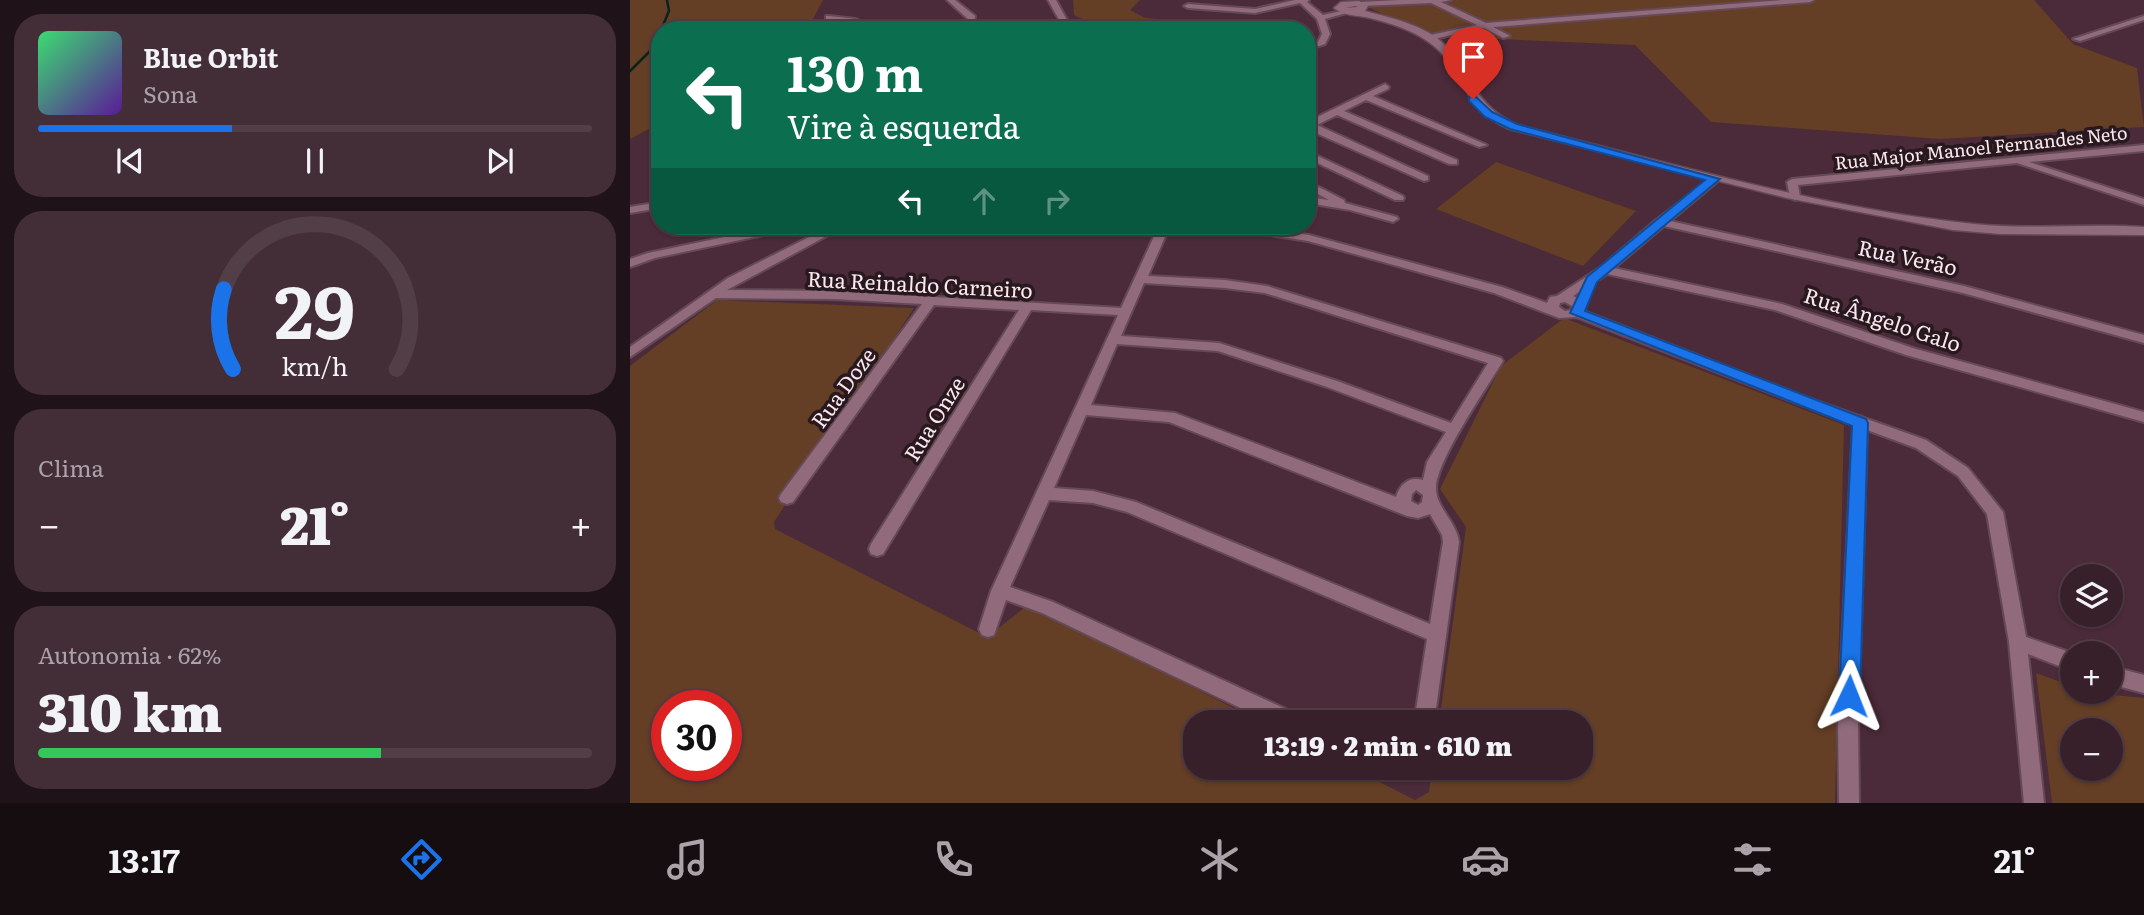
<!DOCTYPE html>
<html lang="pt">
<meta charset="utf-8">
<style>
body{margin:0;font-family:Literata,serif;background:#432d37;color:#f1f3f6;height:100vh;display:flex;flex-direction:column;font-size:26px;white-space:nowrap}
*{box-sizing:border-box;margin:0}
p{font-size:23px;color:#aba3a9}
.icon{flex:none;width:38px;height:38px;fill:none;stroke:currentColor;stroke-width:2;stroke-linecap:round;stroke-linejoin:round}
.map{position:relative;flex:1;overflow:hidden}
.details{display:flex;flex-direction:column;gap:14px;padding:14px;background:#1f1218;width:630px}
.details>*{flex:none}
.guide{position:absolute;left:21px;top:21px;width:665px;height:214px;border-radius:28px;box-shadow:0 2px 5px #0004,0 0 0 2px #523e47;background:#0b6e4f;color:#fff;overflow:hidden}
.tools{position:absolute;left:1430px;top:564px;display:grid;gap:14px}
.tools a{display:grid;place-items:center;width:63px;height:63px;border-radius:50%;background:#38202b;box-shadow:0 2px 5px #0004,0 0 0 2px #523e47;font-size:35px}
.speed{position:absolute;left:21px;top:690px;display:flex;gap:14px;font-size:35px;font-weight:700;text-align:center}
.speed>*{display:grid;place-content:center;width:91px;height:91px;border-radius:50%;background:#38202b;box-shadow:0 2px 5px #0004,0 0 0 2px #523e47;line-height:1}
.speed .limit{border:10px solid #d22;background:#fff;color:#111}
.pin{position:absolute;display:grid;place-items:center;width:60px;height:60px;color:#fff;margin:-72px -30px;border-radius:50% 50% 50% 0;rotate:-45deg;box-shadow:0 0 7px #0007}
.pin .icon{rotate:45deg}
.me{position:absolute;width:77px;margin:-38px;rotate:2deg;stroke-linejoin:round;filter:drop-shadow(0 0 5px #0008)}
.turn{display:flex;align-items:center;gap:24px;height:147px;padding:0 21px;font-size:32px}
.turn .icon{width:91px;height:91px;stroke-width:2.5}
.turn b{display:block;font-size:49px;line-height:60px}
.lanes{display:flex;align-items:center;height:66px;padding:0 21px;background:#0003;justify-content:center;gap:35px;direction:ltr}
.lanes .off{opacity:.35}
.big{font-size:52px;font-weight:800;line-height:1.1}
.details .tile{flex:1;display:flex;flex-direction:column;justify-content:center;gap:10px;min-width:0;padding:0 24px;border-radius:28px;background:#432d37}
.details .dial{align-items:center;gap:0}
.dial svg{height:182px;overflow:visible;fill:none;stroke:#523e47;stroke-width:7;stroke-linecap:round;text-anchor:middle}
.dial text{fill:#f1f3f6;stroke:none}
.song{display:flex;align-items:center;gap:21px}
.cover{width:84px;height:84px;border-radius:10px;background:linear-gradient(135deg,hsl(140 70% 55%),hsl(270 70% 35%))}
.played{height:7px;border-radius:4px;background:linear-gradient(90deg,#1a73e8 35%,#523e47 35%)}
.keys{display:flex;justify-content:space-around;direction:ltr}
.heat{display:flex;justify-content:space-between;align-items:center;font-size:38px;direction:ltr}
.charge{height:10px;border-radius:5px;background:linear-gradient(90deg,#34c759 62%,#523e47 0)}
.trip{position:absolute;left:553px;top:710px;width:410px;height:70px;border-radius:28px;background:#38202b;box-shadow:0 2px 5px #0004,0 0 0 2px #523e47;font-weight:800;line-height:70px;text-align:center}
.tab-bar{display:flex;height:112px;justify-content:space-around;align-items:center;background:#160d11;color:#aba3a9}
.tab-bar .icon{width:49px;height:49px}
.tab-bar .current{color:#1a73e8}
.tab-bar b{font-size:32px;color:#f1f3f6}
main{display:flex;flex:1;min-height:0}
.map>svg:first-child{display:block}
</style>
<main>
<section class="details">
<div class="tile">
<div class="song"><i class="cover"></i><div><b>Blue Orbit</b><p>Sona</p></div></div>
<div class="played"></div>
<div class="keys"><svg class="icon" aria-label="previous" viewBox="0 0 24 24"><path d="M18 5L8 12l10 7zM5 5v14"/></svg><svg class="icon" aria-label="pause" viewBox="0 0 24 24"><path d="M8 5v14M16 5v14"/></svg><svg class="icon" aria-label="next" viewBox="0 0 24 24"><path d="M6 5l10 7-10 7zM19 5v14"/></svg></div>
</div>
<div class="tile dial"><svg viewBox="0 0 100 80">
<path d="M14 69A42 42 0 1 1 86 69"/>
<path d="M14 69A42 42 0 0 1 10 34" stroke="#1a73e8"/>
<text x="50" y="56" font-size="32" font-weight="700">29</text>
<text x="50" y="72" font-size="11">km/h</text>
</svg></div>
<div class="tile"><p>Clima</p>
<div class="heat"><a>−</a><b class="big">21°</b><a>+</a></div>
</div>
<div class="tile"><p>Autonomia · 62%</p><b class="big">310 km</b><div class="charge"></div></div>
</section>
<div class="map">
<svg width="1514" height="803" viewBox="0 0 1514 803">
<rect width="100%" height="100%" fill="#4b2a39"/>
<!-- green -->
<path fill="#643e25" fill-rule="evenodd" d="M0 0H193L177 30H30V123L0 139Z
M443 0H510L500 10 515 18 629 25 643 22 646 28 473 30 444 15Z
M723 0H1404L1443 44 1507 68 1514 127 1310 139 1081 122 1005 45 799 36Z
M866 162 1006 211 953 266 806 209Z
M87 300 284 308 144 522 145 529 357 637 399 604 633 723H565V768H722L785 800 799 792 802 768H950V723H809L836 527 810 489 871 366 934 318 1214 425 1205 803H0V366ZM37 705H96V765H37Z
M1406 673 1442 686V691L1514 698V803H1422ZM1442 730H1480V768H1442Z"/>
<g fill="none" stroke-linecap="round" stroke-linejoin="round">
<!-- stream -->
<path stroke="#08241c" stroke-width="2.5" d="M31 30 39 11 37 0
M0 71 29 42 30 36"/>
<defs>
<path id="minor" d="M317 0H325L345 16 344 30H336L338 19Z
M418 0H426L438 22 450 30C431 30 427 15 418 0Z
M665 0H679L677 2 693 15 716 10 720 12 695 19 700 34 695 44 677 50V45L688 42 692 34 687 19 670 3 625 13 558 8 554 6 558 4 625 9Z
M769 0H821L811 2 856 23 1152 0H1184L1180 2 863 27 880 36 873 38 854 28 799 40H796V36L847 25 801 3 730 6 726 4 730 2Z
M199 16 226 19 246 30H235L221 23 196 20V16Z
M1514 16V20L1450 41 1443 39Z
M755 84 759 87 758 89 743 96 857 145 849 147 736 100 714 111 827 160V164H819L707 115 687 125 798 176V180L794 181 677 129V122Z
M1514 145V151L1399 162 1514 199V205L1387 163 1168 185 1170 197 1165 200 1160 197 1157 182 1162 179Z
M677 151 773 196 774 198 773 200H765L677 158Z
M1084 176 1088 177V181L1040 221 1334 286 1514 335V343L1333 293 1034 226 984 268 1152 304 1286 349 1514 412V422L1276 355 1145 310 977 274 943 296 953 301 954 311 1178 398 1296 440 1338 468 1373 512 1396 637 1442 653V671L1398 654 1414 803H1394L1379 642 1357 514 1328 476 1286 448 1237 430 1228 724 1229 803H1209L1208 724 1223 425 946 317 929 318 864 293 678 241 634 234 538 230 518 276 595 280 637 286 871 358 873 361C856 389 808 458 806 487 805 507 827 522 829 542L804 723H784L797 639 497 512 463 503 419 500 380 587 423 602 671 716 674 723H642L412 613 376 600 364 635 358 637 352 635 349 629 361 591 488 315 401 310 253 554 247 556 241 554 239 549 241 544 389 310 304 305 163 502 157 504 151 502 149 498 151 494 292 304 204 299 86 298 0 357V347L98 278 201 226H215L97 290 204 291 491 308 527 230 512 229 507 226 634 228 679 235 872 287 917 303 920 297 927 296 971 267 1026 220ZM514 283 595 288 635 293 858 363 821 423 707 381 589 343 491 336ZM935 302 942 306 941 310 935 311 929 307 930 303ZM487 344 588 351 697 387 816 432 797 462 793 480C779 476 770 484 766 497L545 413 461 405ZM456 415 539 422 777 516 788 518 800 514 812 535 813 542 800 624 506 502 463 491 424 488ZM786 490 793 495 792 502 788 505 781 501 782 494Z
M677 181 714 200 715 203 767 217 768 219 763 222 720 210 677 203V197L699 200 677 188Z
M30 202V208L0 213V207Z
M147 226H168L162 229 25 258 0 267V259L18 253Z
M1480 666 1514 675V693L1480 684Z"/>
<path id="tertiary" d="M729 1 738 6 735 11C762 18 795 25 815 45 845 76 842 104 887 125 1035 161 1192 209 1344 224 1400 230 1457 223 1514 227V235L1371 234 1323 230 1157 198 879 129C828 106 836 69 800 43 783 30 760 23 740 18 727 15 714 16 704 8L711 2ZM725 6 728 7 715 8Z"/>
</defs>
<!-- minor casing -->
<use href="#minor" stroke="#654956" stroke-width="4"/>
<!-- tertiary casing -->
<use href="#tertiary" stroke="#654956" stroke-width="3"/>
<!-- minor -->
<use href="#minor" fill="#916b7b" fill-rule="evenodd"/>
<!-- tertiary -->
<use href="#tertiary" fill="#916b7b" fill-rule="evenodd"/>
</g>
<!-- route -->
<path fill="#1a73e8" stroke="#114b97" stroke-width="2" d="M839 97H846L862 112 887 124 1090 179 967 282 955 311 1236 419 1238 423 1230 696 1227 703 1219 706 1212 703 1209 696 1222 426 940 313 957 277 1075 180 880 129 855 117 839 101Z"/>
<g text-anchor="middle" dominant-baseline="central" stroke-width="7" stroke-linejoin="round" paint-order="stroke">
<!-- far-street labels -->
<g font-size="18" fill="#fde7ef" stroke="#28191f">
<text transform="translate(1351 147) rotate(-6)">Rua Major Manoel Fernandes Neto</text>
</g>
<!-- street labels -->
<g font-size="21" fill="#fde7ef" stroke="#28191f">
<text transform="translate(1278 256) rotate(12)">Rua Verão</text>
<text transform="translate(290 283) rotate(3)">Rua Reinaldo Carneiro</text>
<text transform="translate(1253 318) rotate(18)">Rua Ângelo Galo</text>
<text transform="translate(212 387) rotate(-54)">Rua Doze</text>
<text transform="translate(303 418) rotate(-58)">Rua Onze</text>
</g>
</g>
</svg>
<div class="tools">
<a><svg class="icon" aria-label="layers" viewBox="0 0 24 24"><path d="M12 4l9 5-9 5-9-5zM3 14l9 5 9-5"/></svg></a>
<a>+</a>
<a>−</a>
</div>
<div class="speed"><div class="limit">30</div></div>
<div class="pin" style="left:843px;top:99px;background:#d93025"><svg class="icon" aria-label="arrive" viewBox="0 0 24 24"><path d="M6 21V4h12l-3 4 3 4H6"/></svg></div>
<svg class="me" style="left:1219px;top:696px" viewBox="-20 -20 40 40"><path d="M0-17L14 15 0 8-14 15z" fill="#1a73e8" stroke="#fff" stroke-width="4"/></svg>
<div class="trip">13:19 · 2 min · 610 m</div>
<div class="guide">
<div class="turn"><svg class="icon" aria-label="left" viewBox="0 0 24 24"><path d="M17 20v-9H6M10 6l-5 5 5 5"/></svg><div><b>130 m</b>Vire à esquerda</div></div>
<div class="lanes"><svg class="icon" aria-label="left" viewBox="0 0 24 24"><path d="M17 20v-9H6M10 6l-5 5 5 5"/></svg><svg class="icon off" aria-label="ahead" viewBox="0 0 24 24"><path d="M12 20V5M6 11l6-6 6 6"/></svg><svg class="icon off" aria-label="right" viewBox="0 0 24 24"><path d="M7 20v-9h11M14 6l5 5-5 5"/></svg></div>
</div>
</div>
</main>
<nav class="tab-bar">
<b>13:17</b>
<svg class="icon current" aria-label="directions" viewBox="0 0 24 24"><path d="M12 3l9 9-9 9-9-9zM9 14v-3h6M13 9l2 2-2 2"/></svg>
<svg class="icon" aria-label="music" viewBox="0 0 24 24"><path d="M9 18V5l10-2v13"/><circle cx="6" cy="18" r="3"/><circle cx="16" cy="16" r="3"/></svg>
<svg class="icon" aria-label="phone" viewBox="0 0 24 24"><path d="M5 4h4l2 5-3 2q2 4 5 5l2-3 5 2v4C11 20 4 13 5 4z"/></svg>
<svg class="icon" aria-label="climate" viewBox="0 0 24 24"><path d="M12 3v18M4 7l16 10M4 17L20 7"/></svg>
<svg class="icon" aria-label="car" viewBox="0 0 24 24"><path d="M5 17H2v-5l4-1 3-4h7l3 4 3 1v5h-3M9 17h6M6 11h13"/><circle cx="7" cy="17" r="2"/><circle cx="17" cy="17" r="2"/></svg>
<svg class="icon" aria-label="filters" viewBox="0 0 24 24"><path d="M4 7h16M4 17h16"/><circle cx="9" cy="7" r="2"/><circle cx="15" cy="17" r="2"/></svg>
<b>21°</b>
</nav>
